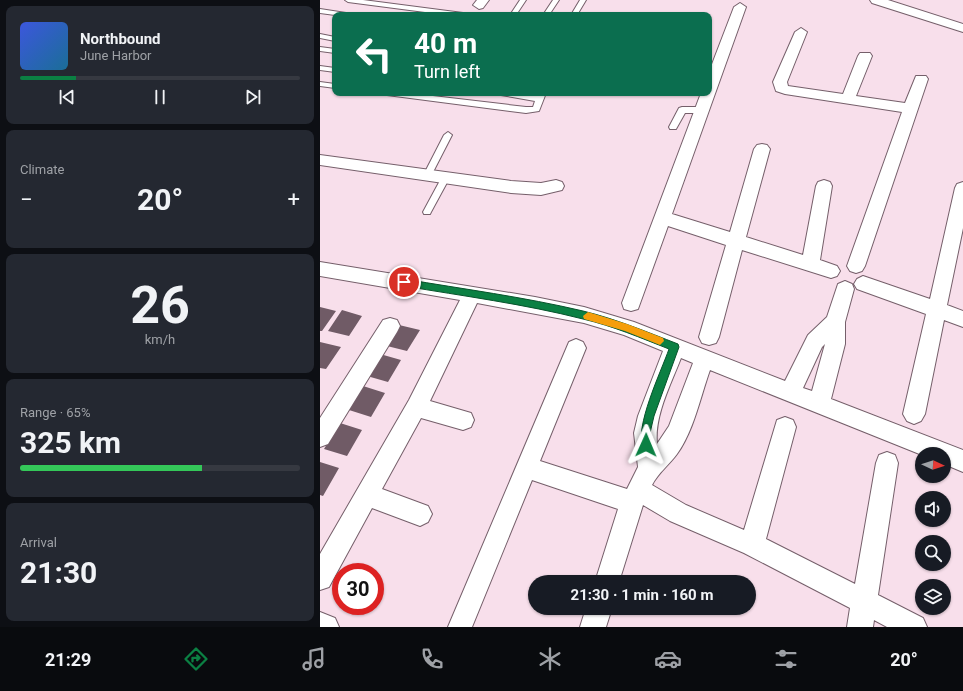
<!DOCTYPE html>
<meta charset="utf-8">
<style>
body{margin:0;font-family:Roboto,sans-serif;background:#242831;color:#f1f3f6;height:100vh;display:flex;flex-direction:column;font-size:15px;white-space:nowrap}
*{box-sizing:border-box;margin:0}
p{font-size:13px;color:#9ea1a6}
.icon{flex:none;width:22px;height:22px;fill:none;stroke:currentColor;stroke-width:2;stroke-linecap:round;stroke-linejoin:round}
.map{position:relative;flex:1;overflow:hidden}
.sheet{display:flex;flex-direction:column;gap:6px;padding:6px;background:#0d0f14;width:320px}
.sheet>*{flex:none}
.banner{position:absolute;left:12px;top:12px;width:380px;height:84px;border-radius:8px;box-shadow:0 1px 3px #0004;background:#0b6e4f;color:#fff;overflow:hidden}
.needle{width:26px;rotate:94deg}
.buttons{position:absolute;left:595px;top:447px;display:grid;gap:8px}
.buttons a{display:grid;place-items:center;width:36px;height:36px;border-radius:50%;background:#171b24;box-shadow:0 1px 3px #0004;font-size:20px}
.speed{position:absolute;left:12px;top:563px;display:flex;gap:8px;font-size:20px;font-weight:700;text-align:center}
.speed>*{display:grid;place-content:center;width:52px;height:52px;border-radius:50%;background:#171b24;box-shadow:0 1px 3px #0004;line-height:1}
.speed .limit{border:6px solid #d22;background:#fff;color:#111}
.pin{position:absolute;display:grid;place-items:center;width:34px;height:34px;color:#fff;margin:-17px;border:2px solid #fff;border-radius:50%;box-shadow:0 1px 4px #0007}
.me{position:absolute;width:44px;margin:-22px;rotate:1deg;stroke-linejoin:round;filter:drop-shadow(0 0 3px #0008)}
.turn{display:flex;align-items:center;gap:14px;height:84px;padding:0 16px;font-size:18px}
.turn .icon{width:52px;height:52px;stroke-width:2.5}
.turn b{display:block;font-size:28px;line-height:34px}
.big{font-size:30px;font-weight:700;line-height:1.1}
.sheet .widget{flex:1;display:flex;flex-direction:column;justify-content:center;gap:6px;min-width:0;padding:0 14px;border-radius:8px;background:#242831}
.sheet .dial{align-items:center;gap:0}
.dial b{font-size:52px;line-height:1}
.song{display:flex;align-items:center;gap:12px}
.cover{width:48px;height:48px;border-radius:6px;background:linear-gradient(135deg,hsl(230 70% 55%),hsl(200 70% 35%))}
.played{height:4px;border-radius:2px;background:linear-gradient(90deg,#0b8043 20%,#363941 20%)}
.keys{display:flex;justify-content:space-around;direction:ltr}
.heat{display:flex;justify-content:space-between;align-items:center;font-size:22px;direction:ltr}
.charge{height:6px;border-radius:3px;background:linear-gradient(90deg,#34c759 65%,#363941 0)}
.trip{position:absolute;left:208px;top:575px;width:228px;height:40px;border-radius:20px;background:#171b24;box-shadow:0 1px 3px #0004;font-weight:700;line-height:40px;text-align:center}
.dock{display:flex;height:64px;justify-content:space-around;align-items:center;background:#090b0e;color:#9ea1a6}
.dock .icon{width:28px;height:28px}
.dock .selected{color:#0b8043}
.dock b{font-size:18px;color:#f1f3f6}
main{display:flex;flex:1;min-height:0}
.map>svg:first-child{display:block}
</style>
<main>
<section class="sheet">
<div class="widget">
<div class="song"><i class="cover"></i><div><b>Northbound</b><p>June Harbor</p></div></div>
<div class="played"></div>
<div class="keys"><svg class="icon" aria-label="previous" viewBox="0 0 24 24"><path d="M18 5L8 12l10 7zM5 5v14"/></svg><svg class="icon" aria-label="pause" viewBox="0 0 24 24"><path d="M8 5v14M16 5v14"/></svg><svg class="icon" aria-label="next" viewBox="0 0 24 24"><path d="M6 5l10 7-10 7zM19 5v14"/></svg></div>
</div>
<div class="widget"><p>Climate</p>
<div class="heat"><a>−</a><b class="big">20°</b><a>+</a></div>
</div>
<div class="widget dial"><b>26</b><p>km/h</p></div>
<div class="widget"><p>Range · 65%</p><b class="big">325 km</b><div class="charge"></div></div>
<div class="widget"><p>Arrival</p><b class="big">21:30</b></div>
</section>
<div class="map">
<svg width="643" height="627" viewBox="0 0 643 627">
<rect width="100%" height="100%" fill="#f8dfeb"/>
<!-- building -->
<path fill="#705b66" d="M0 307 16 311 2 331H0Z
M22 310 42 316 29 336 8 331Z
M79 325 100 330 87 351 67 346Z
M0 342 21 347 6 369 0 368Z
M60 354 81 360 68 382 47 376Z
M43 386 65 393 51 417 29 410Z
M20 423 42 430 27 456 4 449Z
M0 462 19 468 3 496 0 495Z"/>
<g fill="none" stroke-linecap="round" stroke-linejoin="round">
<defs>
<path id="service" d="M25 0H43L143 13 146 15H128L28 2Z
M200 0H206L196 15H190Z
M233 0H239L229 15H223Z
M260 0H266L257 15H251Z
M0 9 26 13 29 15H15L0 13Z
M0 34 15 37V41L0 38Z
M0 47 15 49V53L0 51Z
M0 66 15 68V72L0 70Z
M0 82 15 84V88L0 86Z
M63 93H87L206 107H213L215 101 181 95 177 93H197L217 96 218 93H226L219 111 206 113 67 95Z
M362 107H382L386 110 382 113H365L356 129H350L349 127 359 108Z
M128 132 132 135 112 174 111 176H105L104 174 124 135Z
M126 174 130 177 111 212 110 214H104L103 212 123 175Z"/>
<path id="minor" d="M157 0H169L163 8 159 9 153 5Z
M550 0H568L643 24V32L552 3Z
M420 3 426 7 352 214 410 232 434 149 437 145 442 144 447 145 450 149 426 237 483 255 496 186 498 182 504 180 510 182 512 186 500 260 517 266 520 271 517 276 511 278 422 250 399 337 396 343 389 345 382 343 379 337 406 245 348 226 318 309 311 311 304 309 302 303 381 93H389V72L414 7Z
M481 28 487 32 467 82 468 86 523 94 538 56 540 53H550L552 56 536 96 585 103 596 76H606L608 79 545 266 542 271 536 273 530 271 527 266 582 112 465 94 456 91 453 82 475 32Z
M0 155 191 181 221 183 236 180 242 182 244 186 242 190 221 195 191 193 0 165Z
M643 182V228L627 305 643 311V327L624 320 605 414 601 421 594 424 587 421 583 414 606 314 537 289 534 284 537 279 543 276 610 299 635 188 637 184Z
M0 262 215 297 264 307 314 322 465 381 488 335 507 317 518 284 525 281 532 284 534 289 525 322V344L511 399 643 450V472L624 464V454H602V455L390 370C380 398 374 430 357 454 349 465 338 473 332 485L366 505 424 530 457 420 465 417 473 420 476 427 446 539 535 584 556 463 559 455 567 452 575 455 578 463 558 595 603 618 607 627H567L554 620 553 627H527L530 608 424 553 350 521 323 505 299 582H275L298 509 212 480 152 627H128L249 342 256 339 263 342 266 348 220 461 307 489 318 467 314 433 318 416 343 351 304 335 264 323 157 303 110 401 151 413 154 420 151 427 143 430 101 418 62 489 108 506 112 514 108 522 100 526 52 508 9 587 0 590V554L89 400 140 300 0 276ZM505 344 492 391 483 388 502 347ZM361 358 373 363 349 426 337 444C334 416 351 384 361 358Z
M70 318 77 320 80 326 77 332 8 444 0 447V418L63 320Z
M266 608H292L286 627H260Z
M0 612 15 618 19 627H0Z"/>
</defs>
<!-- service casing -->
<use href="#service" stroke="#755f6a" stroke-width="2"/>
<!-- minor casing -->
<use href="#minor" stroke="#755f6a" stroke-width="2"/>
<!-- service -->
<use href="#service" fill="#fff" fill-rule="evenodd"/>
<!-- minor -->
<use href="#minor" fill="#fff" fill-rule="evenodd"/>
</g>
<!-- route -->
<path fill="#0b8043" stroke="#07532c" d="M84 279C143 289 204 297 263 311 296 319 327 332 358 344L359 347 334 416 330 433 332 445 330 449 326 450 323 449C314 427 341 372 349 349 321 338 293 326 263 319 204 304 143 296 84 286L79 282Z"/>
<!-- slow -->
<path fill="#f59e0b" d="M268 312 307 324 343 338 344 341 340 345 305 331 264 319 263 316Z"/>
</svg>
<div class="buttons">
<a><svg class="needle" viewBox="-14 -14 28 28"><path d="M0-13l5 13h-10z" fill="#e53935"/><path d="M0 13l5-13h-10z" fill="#9ea1a6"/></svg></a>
<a><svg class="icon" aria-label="sound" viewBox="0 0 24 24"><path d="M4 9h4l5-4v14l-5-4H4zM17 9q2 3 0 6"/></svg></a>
<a><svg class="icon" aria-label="search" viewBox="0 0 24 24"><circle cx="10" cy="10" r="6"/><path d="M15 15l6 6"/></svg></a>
<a><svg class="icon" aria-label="layers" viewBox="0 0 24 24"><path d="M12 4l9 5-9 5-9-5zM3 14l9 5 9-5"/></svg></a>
</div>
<div class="speed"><div class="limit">30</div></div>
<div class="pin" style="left:84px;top:282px;background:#d93025"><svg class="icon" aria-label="arrive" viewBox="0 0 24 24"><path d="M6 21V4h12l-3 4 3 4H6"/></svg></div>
<svg class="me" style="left:326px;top:445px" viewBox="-20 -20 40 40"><path d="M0-17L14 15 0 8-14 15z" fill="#0b8043" stroke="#fff" stroke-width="4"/></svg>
<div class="trip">21:30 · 1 min · 160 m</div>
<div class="banner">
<div class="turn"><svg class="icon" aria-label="left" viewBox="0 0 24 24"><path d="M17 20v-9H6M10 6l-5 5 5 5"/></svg><div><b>40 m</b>Turn left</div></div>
</div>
</div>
</main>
<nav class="dock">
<b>21:29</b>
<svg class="icon selected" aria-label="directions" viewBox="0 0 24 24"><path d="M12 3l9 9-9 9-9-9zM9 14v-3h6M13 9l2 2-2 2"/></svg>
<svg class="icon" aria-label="music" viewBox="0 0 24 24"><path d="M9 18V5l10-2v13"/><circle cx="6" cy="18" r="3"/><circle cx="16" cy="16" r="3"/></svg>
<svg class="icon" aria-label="phone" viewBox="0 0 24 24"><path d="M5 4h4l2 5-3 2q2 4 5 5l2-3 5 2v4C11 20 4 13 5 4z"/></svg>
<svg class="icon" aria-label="climate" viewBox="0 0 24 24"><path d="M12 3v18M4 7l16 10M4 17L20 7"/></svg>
<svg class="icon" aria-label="car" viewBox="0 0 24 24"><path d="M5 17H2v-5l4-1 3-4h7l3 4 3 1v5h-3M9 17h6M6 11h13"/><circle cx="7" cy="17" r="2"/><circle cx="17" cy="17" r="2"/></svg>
<svg class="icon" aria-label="filters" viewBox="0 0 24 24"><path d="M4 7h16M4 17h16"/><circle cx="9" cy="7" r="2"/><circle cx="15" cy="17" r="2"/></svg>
<b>20°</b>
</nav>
